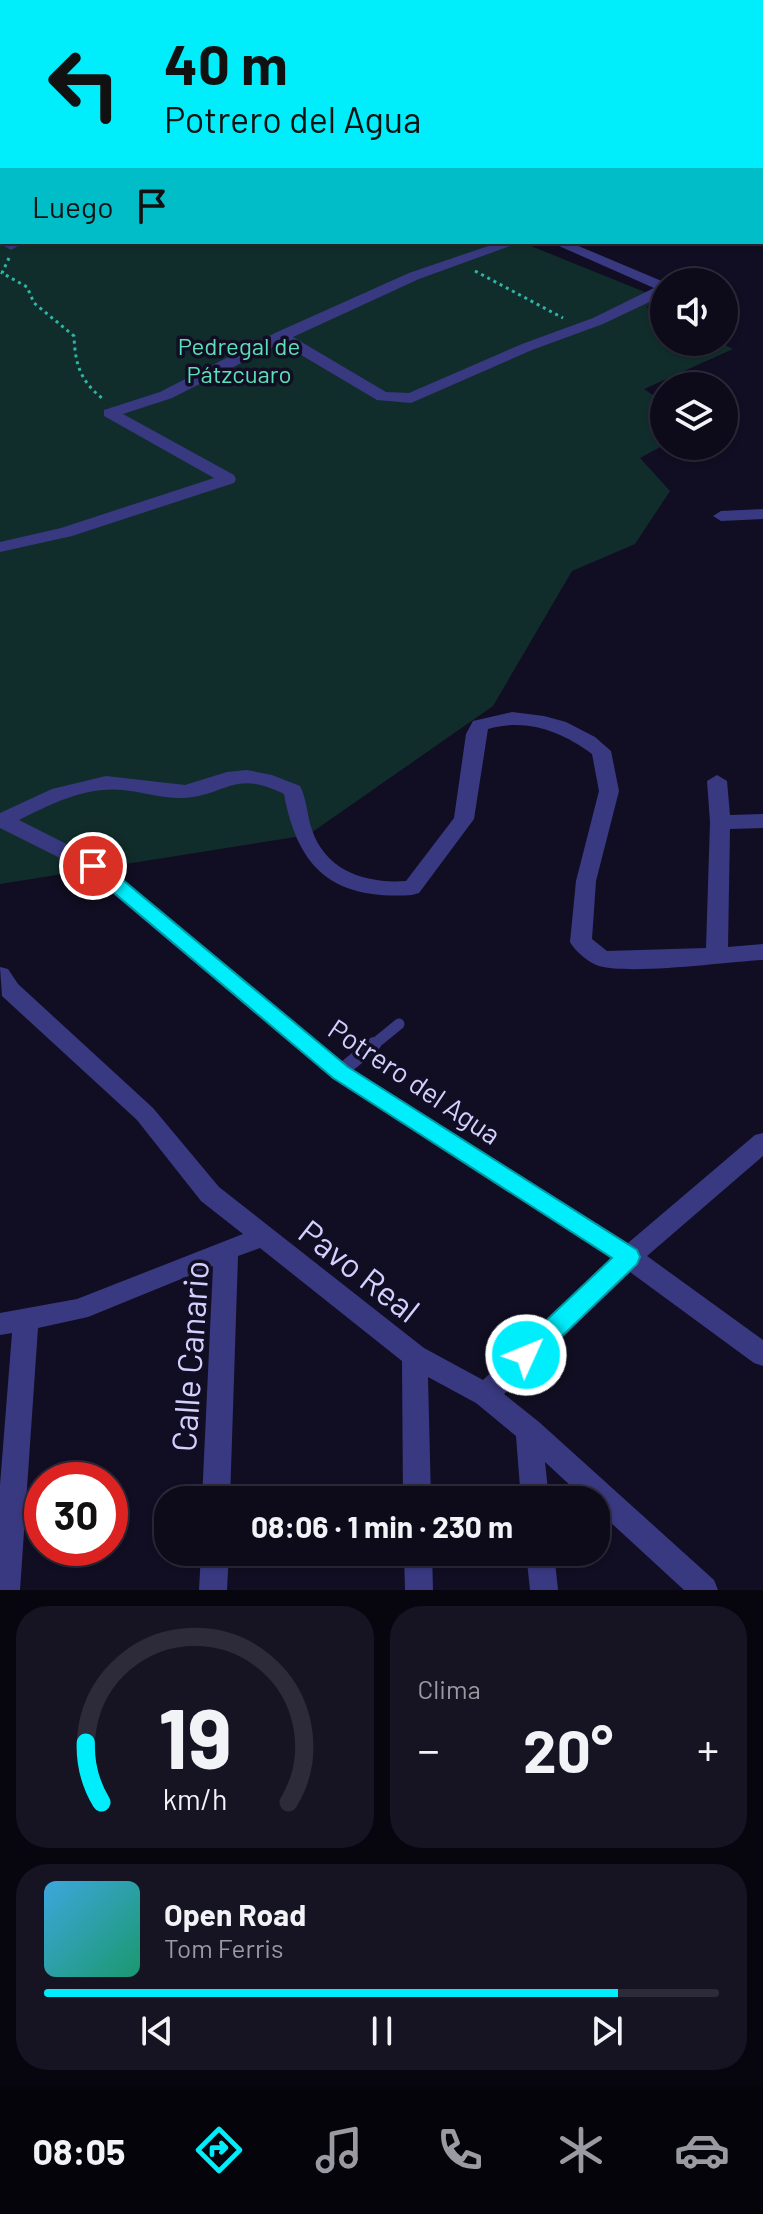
<!DOCTYPE html>
<html lang="es">
<meta charset="utf-8">
<style>
body{margin:0;font-family:Barlow,sans-serif;background:#161323;color:#f1f3f6;height:100vh;display:flex;flex-direction:column;font-size:30px;white-space:nowrap}
*{box-sizing:border-box;margin:0}
p{font-size:26px;color:#9a9aa2}
.icon{flex:none;width:44px;height:44px;fill:none;stroke:currentColor;stroke-width:2;stroke-linecap:round;stroke-linejoin:round}
.map{position:relative;height:1590px;overflow:hidden}
.panel{display:flex;flex-direction:column;gap:16px;padding:16px;background:#07060e;flex:1}
.panel>*{flex:none}
.banner{position:absolute;left:0px;top:0px;width:764px;height:244px;box-shadow:0 2px 6px #0004,0 0 0 2px #2d2b39;background:#00edfb;color:#111;overflow:hidden}
.fabs{position:absolute;left:650px;top:268px;display:grid;gap:16px}
.fabs a{display:grid;place-items:center;width:88px;height:88px;border-radius:50%;background:#0d0a1a;box-shadow:0 2px 6px #0004,0 0 0 2px #2d2b39;font-size:40px}
.speed{position:absolute;left:24px;top:1462px;display:flex;gap:16px;font-size:40px;font-weight:700;text-align:center}
.speed>*{display:grid;place-content:center;width:104px;height:104px;border-radius:50%;background:#0d0a1a;box-shadow:0 2px 6px #0004,0 0 0 2px #2d2b39;line-height:1}
.speed .limit{border:12px solid #d22;background:#fff;color:#111}
.pin{position:absolute;display:grid;place-items:center;width:68px;height:68px;color:#fff;margin:-34px;border:4px solid #fff;border-radius:50%;box-shadow:0 2px 8px #0007}
.me{position:absolute;width:88px;margin:-44px;rotate:46deg;stroke-linejoin:round;filter:drop-shadow(0 0 6px #0008)}
.turn{display:flex;align-items:center;gap:28px;height:168px;padding:0 32px;font-size:36px}
.turn .icon{width:104px;height:104px;stroke-width:2.5}
.turn b{display:block;font-size:56px;line-height:68px}
.then{display:flex;align-items:center;height:76px;padding:0 32px;background:#0003;gap:16px;font-size:30px}
.big{font-size:60px;font-weight:700;line-height:1.1}
.panel .tile{flex:1;display:flex;flex-direction:column;justify-content:center;gap:12px;min-width:0;padding:0 28px;border-radius:32px;background:#161323}
.panel .dial{align-items:center;gap:0}
.dial svg{height:208px;overflow:visible;fill:none;stroke:#2d2b39;stroke-width:7;stroke-linecap:round;text-anchor:middle}
.dial text{fill:#f1f3f6;stroke:none}
.song{display:flex;align-items:center;gap:24px}
.cover{width:96px;height:96px;border-radius:12px;background:linear-gradient(135deg,hsl(200 70% 55%),hsl(160 70% 35%))}
.played{height:8px;border-radius:4px;background:linear-gradient(90deg,#00edfb 85%,#2d2b39 85%)}
.keys{display:flex;justify-content:space-around;direction:ltr}
.heat{display:flex;justify-content:space-between;align-items:center;font-size:44px;direction:ltr}
.panel .tiles{flex:1;display:grid;gap:16px;grid-template-columns:1fr 1fr}
.tile:last-child{grid-column:span 2}
.trip{position:absolute;left:154px;top:1486px;width:456px;height:80px;border-radius:32px;background:#0d0a1a;box-shadow:0 2px 6px #0004,0 0 0 2px #2d2b39;font-weight:700;line-height:80px;text-align:center}
.tab-bar{display:flex;height:128px;justify-content:space-around;align-items:center;background:#05040a;color:#9a9aa2}
.tab-bar .icon{width:56px;height:56px}
.tab-bar .on{color:#00edfb}
.tab-bar b{font-size:36px;color:#f1f3f6}
.map>svg:first-child{display:block}
</style>
<div class="map">
<svg width="763" height="1590" viewBox="0 0 763 1590">
<rect width="100%" height="100%" fill="#110e23"/>
<!-- green -->
<path fill="#112d2b" d="M0 0H368L2 2V242H521L662 299 646 307 664 316V342H718L733 349 644 389 664 403V445L640 458 670 491 635 544 572 571 493 706 308 835 0 884Z"/>
<g fill="none" stroke-linecap="round" stroke-linejoin="round">
<!-- path -->
<path stroke="#2eb5a7" stroke-width="3" stroke-dasharray="3 4" stroke-linecap="butt" d="M181 2 187 0
M9 258 2 273 27 287 34 303 74 336C75 363 80 381 102 398
M475 271 563 318"/>
<!-- service-far1 -->
<path stroke="#393982" stroke-width="11" d="M372 1046 399 1024"/>
<!-- service -->
<path stroke="#393982" stroke-width="14" d="M340 1072 374 1044"/>
<!-- minor -->
<path fill="#393982" fill-rule="evenodd" d="M512 0H527L529 2H514Z
M617 0H633L615 2Z
M762 74H763V82H762Z
M762 135H763V144H762Z
M762 154H763V162H762Z
M25 242 11 250 4 246 8 242Z
M500 242H521L419 279 293 337 386 392 409 393 522 344 593 318 654 288 550 242H569L664 282V295L603 324 532 350 411 403 377 400 281 343 172 398 123 414 234 475 236 479 234 483 72 536 0 552V542L61 528 214 478 104 416V410L160 392 275 333 409 273Z
M763 509V519L721 521 713 516 721 511Z
M512 712 544 716 566 722 595 737 611 751 619 791 596 881 592 939 607 951 706 948 710 822 707 781 717 775 727 781 730 815 763 814V828L730 829 728 947 763 944V960C724 962 633 975 599 966 589 963 575 951 570 942L576 881 599 791 592 754C561 731 526 718 488 729L474 819 419 893 412 895C334 900 298 870 284 794 234 769 227 795 184 798 163 799 144 792 123 790 86 786 51 804 19 820L100 861 348 1066 628 1243 755 1135 763 1133V1156L647 1256 763 1340V1366L754 1363 630 1272 504 1394 539 1422 714 1580 718 1590H684L596 1509V1500H586L545 1462 549 1500H521L516 1436 476 1403 428 1377 431 1500H403L402 1361 260 1248 238 1256 230 1500H202L213 1266 88 1317 38 1328 20 1590H0V1485L12 1333 0 1335V1313L77 1299 243 1234 201 1201 137 1120 2 996 0 967 8 969 18 984 153 1108 219 1187 424 1348 483 1380 611 1258 332 1078 86 871 0 828V813L52 789 106 776 185 785 227 772 247 770 272 775 300 786C307 799 307 816 312 830 326 871 366 884 406 881L454 818 466 734 473 721Z
M201 1552H229L227 1590H199Z
M404 1552H432L433 1590H405Z
M526 1552H554L558 1590H530Z"/>
</g>
<!-- route -->
<path fill="#00edfb" stroke="#009aa3" stroke-width="2" d="M93 859 100 861 348 1067 637 1250 640 1257 637 1264 534 1363 526 1366 517 1363 514 1355 517 1348 612 1258 333 1078 87 870 84 866 87 861Z"/>
<g text-anchor="middle" dominant-baseline="central" stroke-width="7" stroke-linejoin="round" paint-order="stroke">
<!-- far-park labels -->
<g font-size="24" fill="#5be0b9" stroke="#110e23">
<text x="239" y="345">Pedregal de<tspan x="239" dy="28">Pátzcuaro</tspan></text>
</g>
<!-- street labels -->
<g font-size="28" fill="#d3d0ff" stroke="#110e23">
<text transform="translate(415 1081) rotate(34)">Potrero del Agua</text>
</g>
<!-- near-street labels -->
<g font-size="34" fill="#d3d0ff" stroke="#110e23">
<text transform="translate(360 1270) rotate(38)">Pavo Real</text>
<text transform="translate(189 1356) rotate(-86)">Calle Canario</text>
</g>
</g>
</svg>
<div class="fabs">
<a><svg class="icon" aria-label="sound" viewBox="0 0 24 24"><path d="M4 9h4l5-4v14l-5-4H4zM17 9q2 3 0 6"/></svg></a>
<a><svg class="icon" aria-label="layers" viewBox="0 0 24 24"><path d="M12 4l9 5-9 5-9-5zM3 14l9 5 9-5"/></svg></a>
</div>
<div class="speed"><div class="limit">30</div></div>
<div class="pin" style="left:93px;top:866px;background:#d93025"><svg class="icon" aria-label="arrive" viewBox="0 0 24 24"><path d="M6 21V4h12l-3 4 3 4H6"/></svg></div>
<svg class="me" style="left:526px;top:1355px" viewBox="-20 -20 40 40"><circle r="17" fill="#00edfb" stroke="#fff" stroke-width="3"/><path d="M0-11L8 9 0 5-8 9z" fill="#fff"/></svg>
<div class="trip">08:06 · 1 min · 230 m</div>
<div class="banner">
<div class="turn"><svg class="icon" aria-label="left" viewBox="0 0 24 24"><path d="M17 20v-9H6M10 6l-5 5 5 5"/></svg><div><b>40 m</b>Potrero del Agua</div></div>
<div class="then">Luego<svg class="icon" aria-label="arrive" viewBox="0 0 24 24"><path d="M6 21V4h12l-3 4 3 4H6"/></svg></div>
</div>
</div>
<section class="panel">
<div class="tiles">
<div class="tile dial"><svg viewBox="0 0 100 80">
<path d="M14 69A42 42 0 1 1 86 69"/>
<path d="M14 69A42 42 0 0 1 8 46" stroke="#00edfb"/>
<text x="50" y="56" font-size="32" font-weight="700">19</text>
<text x="50" y="72" font-size="11">km/h</text>
</svg></div>
<div class="tile"><p>Clima</p>
<div class="heat"><a>−</a><b class="big">20°</b><a>+</a></div>
</div>
<div class="tile">
<div class="song"><i class="cover"></i><div><b>Open Road</b><p>Tom Ferris</p></div></div>
<div class="played"></div>
<div class="keys"><svg class="icon" aria-label="previous" viewBox="0 0 24 24"><path d="M18 5L8 12l10 7zM5 5v14"/></svg><svg class="icon" aria-label="pause" viewBox="0 0 24 24"><path d="M8 5v14M16 5v14"/></svg><svg class="icon" aria-label="next" viewBox="0 0 24 24"><path d="M6 5l10 7-10 7zM19 5v14"/></svg></div>
</div>
</div>
</section>
<nav class="tab-bar">
<b>08:05</b>
<svg class="icon on" aria-label="directions" viewBox="0 0 24 24"><path d="M12 3l9 9-9 9-9-9zM9 14v-3h6M13 9l2 2-2 2"/></svg>
<svg class="icon" aria-label="music" viewBox="0 0 24 24"><path d="M9 18V5l10-2v13"/><circle cx="6" cy="18" r="3"/><circle cx="16" cy="16" r="3"/></svg>
<svg class="icon" aria-label="phone" viewBox="0 0 24 24"><path d="M5 4h4l2 5-3 2q2 4 5 5l2-3 5 2v4C11 20 4 13 5 4z"/></svg>
<svg class="icon" aria-label="climate" viewBox="0 0 24 24"><path d="M12 3v18M4 7l16 10M4 17L20 7"/></svg>
<svg class="icon" aria-label="car" viewBox="0 0 24 24"><path d="M5 17H2v-5l4-1 3-4h7l3 4 3 1v5h-3M9 17h6M6 11h13"/><circle cx="7" cy="17" r="2"/><circle cx="17" cy="17" r="2"/></svg>
</nav>
